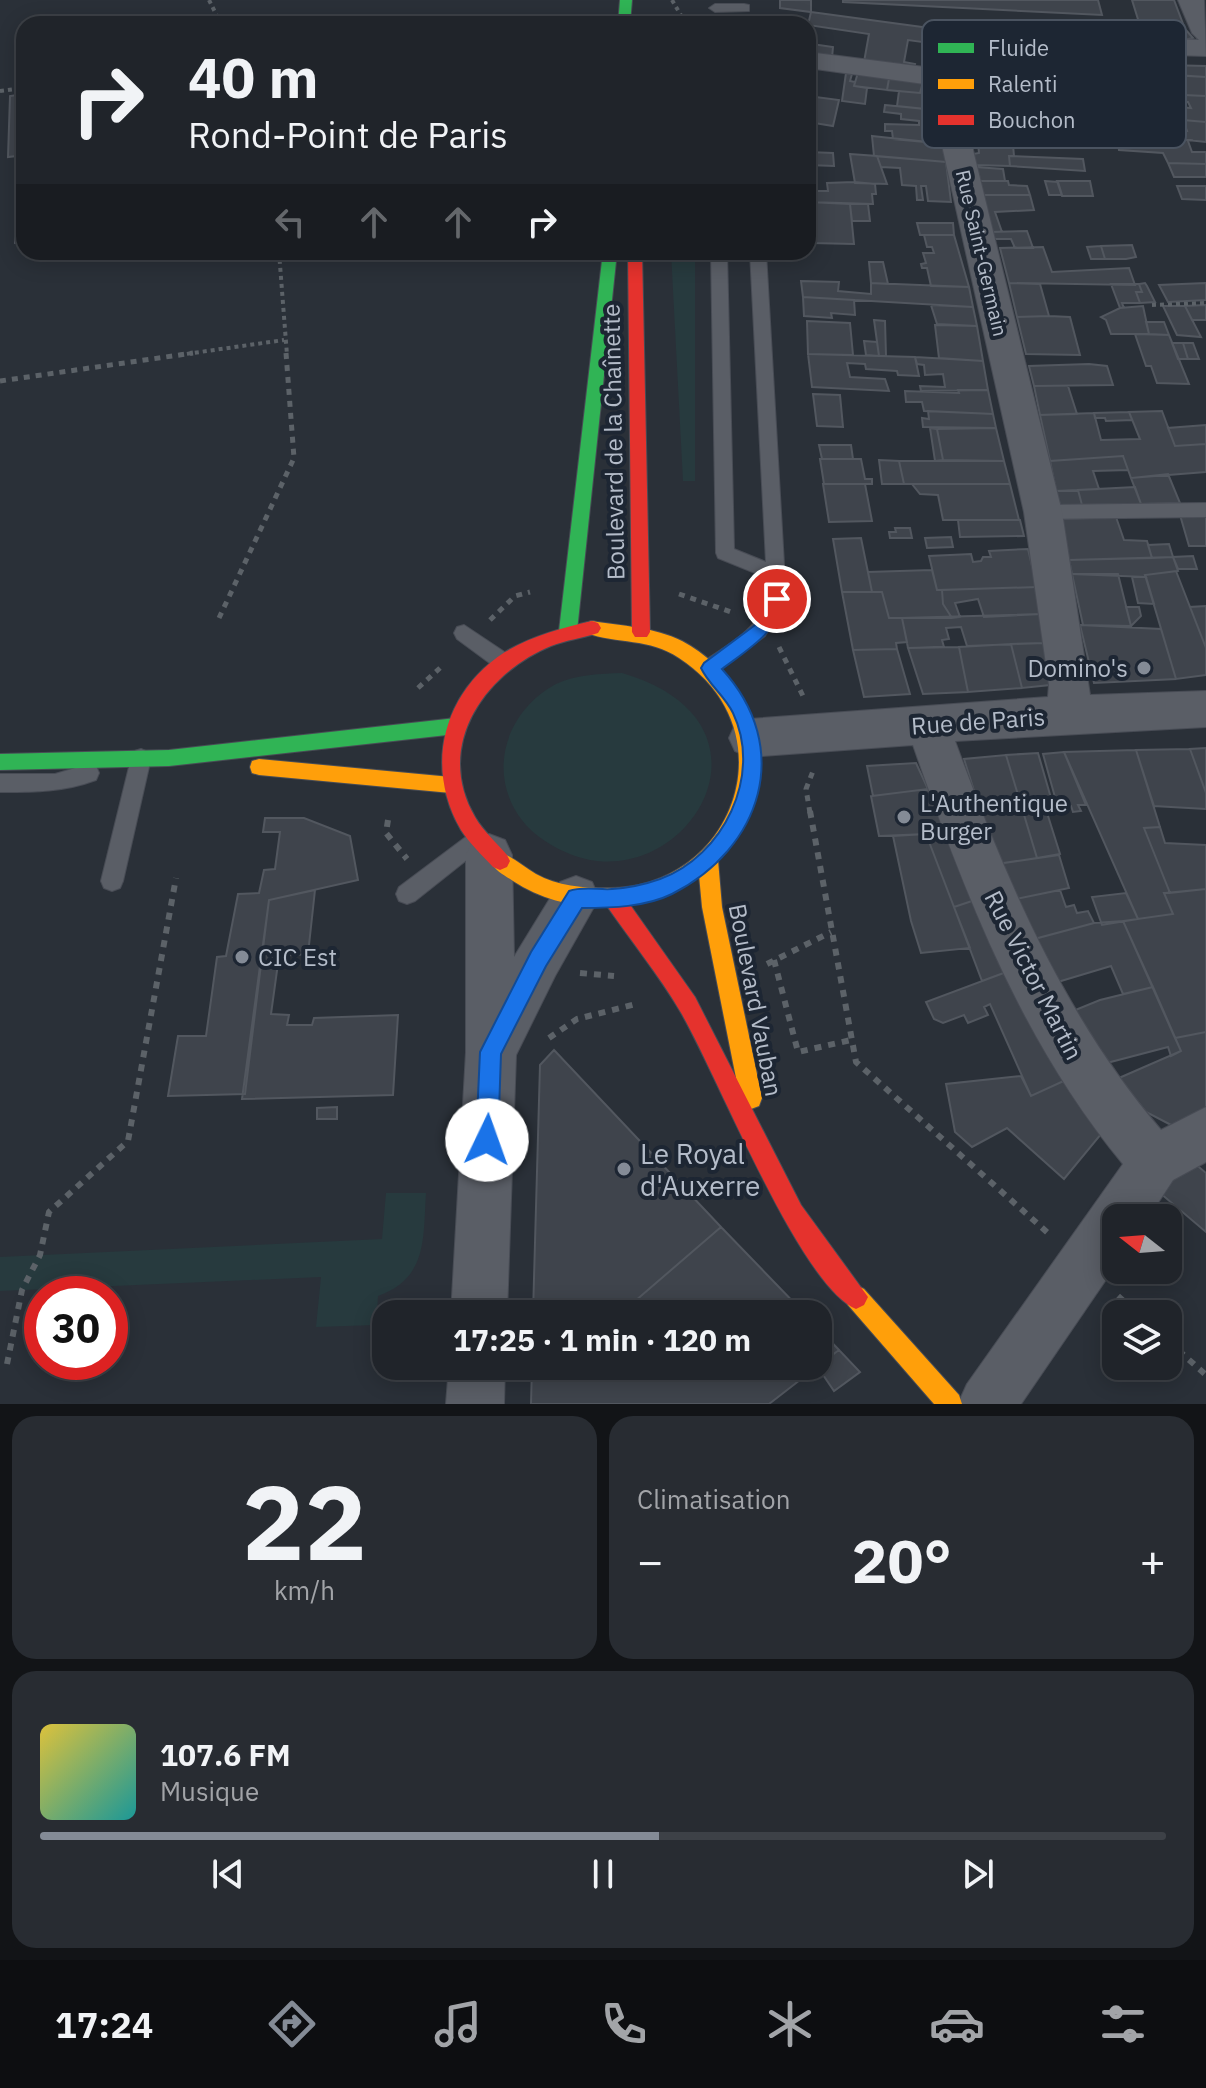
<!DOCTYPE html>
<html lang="fr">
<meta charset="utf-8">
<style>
body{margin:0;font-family:"IBM Plex Sans",sans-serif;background:#282c32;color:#f1f3f6;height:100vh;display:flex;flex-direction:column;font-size:30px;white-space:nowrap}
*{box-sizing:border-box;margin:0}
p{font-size:26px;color:#a2a4a8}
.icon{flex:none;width:44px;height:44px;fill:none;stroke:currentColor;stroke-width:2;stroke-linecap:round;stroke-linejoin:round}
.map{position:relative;height:1404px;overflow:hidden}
.details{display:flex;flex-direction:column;gap:12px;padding:12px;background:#121417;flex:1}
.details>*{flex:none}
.hud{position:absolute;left:16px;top:16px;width:800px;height:244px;border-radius:24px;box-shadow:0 4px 20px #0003,0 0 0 2px #3d4147;background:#20242a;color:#f1f3f6;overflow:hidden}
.needle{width:52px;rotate:287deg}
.fabs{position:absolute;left:1102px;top:1204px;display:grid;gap:16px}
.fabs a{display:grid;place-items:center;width:80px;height:80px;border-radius:16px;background:#20242a;box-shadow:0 4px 20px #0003,0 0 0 2px #3d4147;font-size:40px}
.speed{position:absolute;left:24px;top:1276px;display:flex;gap:16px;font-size:40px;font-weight:700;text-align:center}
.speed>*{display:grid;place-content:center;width:104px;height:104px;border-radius:50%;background:#20242a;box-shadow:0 4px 20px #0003,0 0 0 2px #3d4147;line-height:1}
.speed .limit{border:12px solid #d22;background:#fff;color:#111}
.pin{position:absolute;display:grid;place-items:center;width:68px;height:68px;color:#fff;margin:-34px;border:4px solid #fff;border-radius:50%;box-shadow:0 2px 8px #0007}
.me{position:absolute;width:88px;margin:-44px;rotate:3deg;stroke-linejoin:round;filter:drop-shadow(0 0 6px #0008)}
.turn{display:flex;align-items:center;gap:28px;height:168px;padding:0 40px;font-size:36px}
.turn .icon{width:104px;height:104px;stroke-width:2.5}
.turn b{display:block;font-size:56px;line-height:68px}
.lanes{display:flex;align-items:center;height:76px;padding:0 40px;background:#0003;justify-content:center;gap:40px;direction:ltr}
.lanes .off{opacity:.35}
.big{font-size:60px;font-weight:700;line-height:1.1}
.details .tile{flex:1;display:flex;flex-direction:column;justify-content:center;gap:12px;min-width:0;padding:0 28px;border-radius:24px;background:#282c32}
.details .dial{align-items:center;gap:0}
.dial b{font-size:104px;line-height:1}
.song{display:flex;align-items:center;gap:24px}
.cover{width:96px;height:96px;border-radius:12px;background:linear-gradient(135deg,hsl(50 70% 55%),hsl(180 70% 35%))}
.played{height:8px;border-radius:4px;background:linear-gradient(90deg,#848b96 55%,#3d4147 55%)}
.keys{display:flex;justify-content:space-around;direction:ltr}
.heat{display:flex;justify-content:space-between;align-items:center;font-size:44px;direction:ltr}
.details .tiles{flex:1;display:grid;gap:12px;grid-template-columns:1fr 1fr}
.tile:last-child{grid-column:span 2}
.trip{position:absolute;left:372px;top:1300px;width:460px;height:80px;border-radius:24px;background:#20242a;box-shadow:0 4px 20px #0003,0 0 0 2px #3d4147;font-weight:700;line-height:80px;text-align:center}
.tabs{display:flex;height:128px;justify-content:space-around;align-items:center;background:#0d0e11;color:#a2a4a8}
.tabs .icon{width:56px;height:56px}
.tabs .current{color:#848b96}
.tabs b{font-size:36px;color:#f1f3f6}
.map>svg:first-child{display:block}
</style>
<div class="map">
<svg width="1206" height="1404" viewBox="0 0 1206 1404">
<rect width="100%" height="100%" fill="#2a3038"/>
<!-- green -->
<path fill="#273a3e" d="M671 252H695V481H683Z
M622 673C798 724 680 907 563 851 540 840 522 826 511 802 491 757 513 707 556 684 577 674 600 674 622 673Z
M386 1193H426C423 1238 428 1278 378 1296L376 1325 316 1327 321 1277 0 1291V1257L382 1239Z"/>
<!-- building -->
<path fill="#3f444c" stroke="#52575f" stroke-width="2" d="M780 0H811V12L780 8Z
M843 0H1098L1102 15 843 2Z
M1132 0H1174L1185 29 1193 38 1175 42 1167 37 1166 30 1141 29Z
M811 12 937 29 983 33 971 44 960 47 908 40 904 62 915 64 914 68 864 62 869 34 808 25Z
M812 44 833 47 832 58 810 56Z
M1152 64 1165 65 1170 75 1206 77V96L1161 94Z
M1165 65 1206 66V77L1176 75 1172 68Z
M859 69 890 73 887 90 854 86Z
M846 73 852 74 850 81 855 82 854 86 867 88 865 104 842 101Z
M890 73 924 78 920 93 887 90Z
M924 78 948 81 945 111 897 106 899 91 920 93Z
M24 94V155L8 157 10 96Z
M1161 94 1206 96V122L1183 120 1179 107 1191 108 1188 102 1174 101 1175 107 1163 106Z
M808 96 839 100 833 126 808 122Z
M885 105 945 111 946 144 893 139 892 131H885V124L919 125V121L901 119V114L884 112Z
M1183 120 1206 122V142L1160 137 1157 129 1187 131Z
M1117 135 1190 140 1188 141 1192 152H1206V164L1168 163 1163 153 1119 150Z
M872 136 946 144V162L874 156Z
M978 143 1013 145 1014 156H1009L1010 166 975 165 973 154 979 153Z
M808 152 833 153 834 166 808 165Z
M850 154 877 156 887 184 855 183Z
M877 156 946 162 951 202 928 201 926 186H921L923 200H917L916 186 902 185 900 168 881 167Z
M1009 156 1083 159 1085 171 1010 166Z
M1168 163 1206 164V177H1174Z
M975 167 1003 169 1005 181H978Z
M24 176V242L15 243 16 177Z
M978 181H1008L1009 185 1027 186 1030 195H982Z
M1045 181 1058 182 1062 195H1049Z
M1090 181 1093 196H1062L1057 181Z
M854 182 875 184 876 194H872L873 204 808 202H816L815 191H828L827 183Z
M1177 186H1206V200L1182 199Z
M982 195H1030L1034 210 995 212 1002 232H991Z
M808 202 850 204 854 244 812 243Z
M850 204H868L870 221H852Z
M917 223H953L954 235H920Z
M1027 231 1033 248H1015L1011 239H994L991 232Z
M924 235H954L969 287 931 286 927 268H922L921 264 926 263 923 253H934L932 247H927Z
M1132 245 1136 257 1126 259H1105L1101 246Z
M1101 246 1105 259H1091L1087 247Z
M1043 247 1052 272 1129 268 1135 285 1009 283 1000 248Z
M869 262H883L888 284 871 283Z
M801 281 839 282 838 291 871 294V283L969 287 973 307 803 297Z
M1009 283 1040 284 1049 316 1017 317Z
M1145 283 1147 286 1155 302 1140 303 1136 292H1142L1139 284Z
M1206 283V300L1168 302 1159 285Z
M1111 284H1139L1142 292H1136L1140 303H1122L1124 308H1120Z
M803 297 854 300 855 315 831 313 832 318 804 316Z
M931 305 973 307 977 326 937 324Z
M1206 305V320H1192L1185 306Z
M1143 306 1149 334H1111L1106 320 1101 317 1120 308Z
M1163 306H1185L1201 337 1177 335Z
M1049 316 1070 317 1080 355 1026 354 1017 317Z
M874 320 885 321 886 356H879Z
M807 321 850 323 853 355 808 354Z
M1146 322H1164L1169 335 1149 334Z
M935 325 977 326 983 361 939 358Z
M1135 334 1169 335 1189 384 1157 383 1151 366H1146Z
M864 341 877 342 879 356 866 355Z
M1172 343H1183L1188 359H1178Z
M1183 343H1193L1199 359H1188Z
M808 354 915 357 919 376 898 375 897 371 866 369 865 364 847 363 850 377 885 379 889 391 812 387Z
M915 357 983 361 988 390 921 391 920 386 945 387 943 374 925 375 924 365 917 364Z
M1089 364 1107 366 1113 385 1034 386 1029 366Z
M1034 386H1068L1077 414 1040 415Z
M958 390H988L993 414 924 411 922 402H906L905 391 959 393Z
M813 394 840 395 843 427 817 426Z
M928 411 993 414 996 428 923 427 922 418 929 419Z
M1162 411 1175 446 1206 444V472L1131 478 1123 456 1050 461 1040 415 1094 413 1101 440 1140 439 1129 412Z
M1129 412 1132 420 1106 421 1105 418H1095L1094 413Z
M1206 425V444L1175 446 1168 428Z
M930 428 937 429 943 460 935 461Z
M996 428 1004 461 943 460 937 429Z
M819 445H851L853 459H822Z
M1123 456 1128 470 1093 471 1099 489 1056 491 1050 461Z
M820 459H861L865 479H872V484H824Z
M879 460 899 461 904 484H882Z
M899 461H1004L1010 484H904Z
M1168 474 1180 503 1141 504 1131 478Z
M823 484H865L872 521 829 522Z
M912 484H1010L1019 520H943L938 495 920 494Z
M1135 487 1141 504 1082 505 1078 490Z
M1078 490 1082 505H1060L1056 491Z
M1180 515H1206V546H1189Z
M1116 517 1124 540 1147 541 1152 558 1069 560 1062 519Z
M958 520H1020L1024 536 960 537Z
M895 528H910L912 538H890L889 532H896Z
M951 537 953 547 927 548 925 538Z
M861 538 872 592H842L833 539Z
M1169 544 1173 557 1152 558 1148 545Z
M1028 549 1037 587 937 590 929 556 971 554 973 562 981 561 983 557H991L989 551Z
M1193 556 1197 569H1178L1173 557Z
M1173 557 1178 571 1145 575 1146 577 1072 574 1069 560Z
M932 570 937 590H942L943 604 952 618H889L882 592H872L868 572Z
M1176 571 1206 648V675L1176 679 1145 575Z
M1072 574H1118L1131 626 1083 625Z
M1132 577H1146L1154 604 1138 603Z
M1037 587 1041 614 984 617 978 599 955 603 960 617 952 618 943 604 942 590Z
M842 592H882L889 618H902L907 642 896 643 897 649 853 650Z
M1206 606V648L1190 607Z
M1126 607H1139L1141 616 1131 626Z
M1041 614 1044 643 967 646 961 627 946 628 949 639 942 640 944 647 908 648 902 618Z
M1080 625 1161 629 1176 679 1094 683Z
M1044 643 1050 685 1022 688 1011 644Z
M1011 644 1022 688 968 692 959 647Z
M959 647 968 692 923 694 908 648Z
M897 649 910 694 864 697 853 650Z
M1206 748V793L1190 749Z
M1190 749 1206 793V809L1154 806 1136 750Z
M1136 750 1160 827 1144 828 1170 893H1164L1173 914 1138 919 1064 752Z
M1064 752 1086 805H1078L1081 811 1073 812 1071 806 1058 808 1043 754Z
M1038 753 1051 798 1043 800 1060 854 1037 858 1006 755Z
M1006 755 1037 858 997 864 964 759Z
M916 763 928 789 873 796 867 766Z
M928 789 975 900 954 907 926 834 879 836 871 796Z
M265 818H304L350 836 358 880 269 900 245 1094 168 1096 178 1036H206L217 957 226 956 238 894 259 893 264 870 275 869 280 832H263Z
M1160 827 1165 843 1206 845V889L1170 893 1144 828Z
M926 834 954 907 970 948 921 953 911 921 893 836Z
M1059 855 1069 888 1011 900 997 864Z
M1206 889V1032L1175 1038 1123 921 1173 914 1164 893Z
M315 890 308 954 279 956 271 1014 289 1015 287 1025H312L314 1018 398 1015 393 1095 242 1099 269 900Z
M1060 890 1066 907 1074 905 1077 913 1088 911 1094 923 1027 941 1011 900Z
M1126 893 1138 919 1102 925 1092 897Z
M975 900 1009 971 982 981 954 907Z
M1123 921 1153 987 1123 994 1111 966 1051 984 1027 941 1094 923Z
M1009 971 1068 1079 1031 1096 990 1004 984 1007 988 1015 968 1023 964 1015 943 1023 934 1019 926 1002Z
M1153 987 1181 1051 1171 1056 1168 1047 1099 1065 1068 1013 1100 1000Z
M1206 1032V1109L1175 1127 1146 1112 1119 1078 1181 1051 1175 1038Z
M554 1050 721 1227 620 1314H533L540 1065Z
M1021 1076 1031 1096 1068 1079 1102 1133 1064 1179 1007 1128 972 1147 955 1132 946 1084Z
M337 1107V1119H317V1108Z
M1192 1161 1206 1173V1232L1160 1193Z
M721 1227 805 1314H620Z
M818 1328 839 1350 818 1366Z
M839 1350 860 1372 834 1391 817 1366Z
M532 1366H818L769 1404H531Z"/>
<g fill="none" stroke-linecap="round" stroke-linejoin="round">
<defs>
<path id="lane" d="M744 4 749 5V11L715 12 709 8 715 4Z
M711 252H727L734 549 766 562 750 252H766L786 599 765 636 710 676 703 674 700 668 703 662C737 638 769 625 767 578L718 558 716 553Z
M1206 503V517L1043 519 1034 512 1043 505Z
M464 625 509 655 512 661 509 667 502 669 495 667 457 639 454 633 457 627Z
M141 749 148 752 151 758 123 881 120 888 112 891 104 888 101 881 129 767 125 760 128 753Z
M89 764 96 766 99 773 96 780C64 792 35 792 0 792V774H55Z
M475 830 483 833 486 840 483 847 415 901 407 904 399 901 396 894 399 887Z"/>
<path id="street" d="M1178 0H1204L1206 56 1041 51 998 53 985 58 978 66 974 80 973 150 1062 512 1090 695 1206 691V727L955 741C1006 880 1064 1017 1161 1130L1206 1107V1162L1173 1180 1148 1218H1116V1265L1021 1404H958L967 1384 1123 1164C1022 1043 964 892 913 745L750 757 735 751 729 738 735 725 750 719 1048 697 1049 685 1024 512 943 150 946 87 808 68V52L948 70C951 61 958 50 966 46 1002 25 1151 38 1199 40L1192 33Z
M489 834 505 840 512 855 514 957 560 882 576 876 592 882 599 898 555 976 516 1055 507 1314H451L466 1052V855L473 840Z
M449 1366H505L504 1404H446Z"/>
<path id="fast" d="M620 0H632L630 24H618Z
M603 252H617L577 631 574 636H562L559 631Z
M456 718 462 720 465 726 462 732 456 734 169 766 0 770V754L169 750Z"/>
<path id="slow" d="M592 621C622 626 654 627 682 641 763 684 784 794 718 860L722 907 762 1098 759 1106 751 1109 743 1106 740 1098 702 907 699 875C648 916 567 917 513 881 504 875 495 871 490 861L493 855 500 852C513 857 524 867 536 874 557 886 584 888 607 888 734 889 791 731 679 658 650 638 617 644 586 633L583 628 586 623Z
M259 759 451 777 458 779 460 785 458 791 451 793 259 775 252 773 250 767 252 761Z
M856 1285 864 1289 959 1395 962 1404H934L848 1305 844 1297 848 1289Z"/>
<path id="jam" d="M628 252H642L650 632 647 637H635L632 632Z
M592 621 598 623 601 628 598 633C583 638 566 640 551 646 483 674 434 747 475 817 483 831 497 843 507 855L510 861 507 867 500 870 493 867C483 856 469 843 461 830 424 767 443 692 505 652 532 636 562 628 592 621Z
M614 890 621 892 695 997 801 1205 868 1297 864 1305 856 1309C799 1285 716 1071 680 1011 659 975 631 941 607 906L604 899 607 892Z"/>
</defs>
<!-- lane casing -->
<use href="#lane" stroke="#484c55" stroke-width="2"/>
<!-- street casing -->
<use href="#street" stroke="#484c55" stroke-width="2"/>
<!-- fast casing -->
<use href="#fast" stroke="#484c55" stroke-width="2"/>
<!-- slow casing -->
<use href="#slow" stroke="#484c55" stroke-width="2"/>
<!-- jam casing -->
<use href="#jam" stroke="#484c55" stroke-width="2"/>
<!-- path-far2 -->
<path stroke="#5c6268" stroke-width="4" stroke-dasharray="4 4" stroke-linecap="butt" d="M209 0 221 24
M672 0 686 24
M0 91 24 88
M279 252 287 355
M1152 305 1206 303
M179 355 284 340"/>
<!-- path-far1 -->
<path stroke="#5c6268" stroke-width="5" stroke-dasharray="6 6" stroke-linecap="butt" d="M0 381 193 353
M679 594 734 613
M219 618 294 458 286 353
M490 620 515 596 530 592
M779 647 803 696
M418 688 440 668
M810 813 806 789 813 771"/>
<!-- path -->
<path stroke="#5c6268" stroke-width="6" stroke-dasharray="7 7" stroke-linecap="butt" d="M810 811 856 1062 1048 1233
M388 820 386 833 407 859
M774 960 798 1052 851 1040
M767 964 831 932
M580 973 614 976
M549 1038 577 1019 636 1004
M1118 1296 1138 1314
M1168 1341 1206 1375
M7 1364 22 1290 40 1255 49 1212 128 1141 176 878"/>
<!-- lane -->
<use href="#lane" fill="#5a5e66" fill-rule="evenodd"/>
<!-- street -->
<use href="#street" fill="#5a5e66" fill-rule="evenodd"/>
<!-- fast -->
<use href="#fast" fill="#30b455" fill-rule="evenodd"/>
<!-- slow -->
<use href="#slow" fill="#ff9f0a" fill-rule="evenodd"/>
<!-- jam -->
<use href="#jam" fill="#e5322d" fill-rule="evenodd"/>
</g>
<!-- route -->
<path fill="#1a73e8" stroke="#114b97" stroke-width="2" d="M777 592 786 599C775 634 750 648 722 669 794 748 762 848 672 894 646 907 611 908 582 908L546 966 501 1054 498 1140 495 1148 487 1151 479 1148 476 1140 480 1052 531 952 569 891C583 886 598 890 612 889 626 888 646 884 660 879 723 856 763 776 733 713 725 696 709 685 701 668L704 663 755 625 764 613 771 594Z"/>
<!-- markers -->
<g fill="#848b96" stroke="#1d2633" stroke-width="3">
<circle cx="1144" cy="668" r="8"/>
<circle cx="904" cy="817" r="8"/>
<circle cx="242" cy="957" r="8"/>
<circle cx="624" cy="1169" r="8"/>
</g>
<g text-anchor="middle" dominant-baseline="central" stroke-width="8" stroke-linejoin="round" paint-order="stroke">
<!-- far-street labels -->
<g font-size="20" fill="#b4bcc9" stroke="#1d2633">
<text transform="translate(982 253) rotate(77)">Rue Saint-Germain</text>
</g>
<!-- street labels -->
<g font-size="24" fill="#b4bcc9" stroke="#1d2633">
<text transform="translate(613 442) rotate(-91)">Boulevard de la Chaînette</text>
<text transform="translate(978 721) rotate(-4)">Rue de Paris</text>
<text transform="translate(1034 975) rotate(63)">Rue Victor Martin</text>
<text transform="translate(756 1000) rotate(79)">Boulevard Vauban</text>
</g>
<!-- poi labels -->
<g font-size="24" fill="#b4bcc9" stroke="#1d2633" text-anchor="start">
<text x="1128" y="668" text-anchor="end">Domino's</text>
<text x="920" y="803">L'Authentique<tspan x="920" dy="28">Burger</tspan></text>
<text x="258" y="957">CIC Est</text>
</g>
<!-- near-poi labels -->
<g font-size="28" fill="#b4bcc9" stroke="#1d2633" text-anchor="start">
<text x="640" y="1153">Le Royal<tspan x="640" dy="32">d'Auxerre</tspan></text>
</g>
</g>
<!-- legend -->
<rect x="922" y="20" width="264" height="128" rx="12" fill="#1d2633" stroke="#4a5360" stroke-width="2"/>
<rect x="938" y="43" width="36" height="10" fill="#30b455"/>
<rect x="938" y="79" width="36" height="10" fill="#ff9f0a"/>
<rect x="938" y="115" width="36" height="10" fill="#e5322d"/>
<g font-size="22" fill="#b4bcc9">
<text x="988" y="56">Fluide</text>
<text x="988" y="92">Ralenti</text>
<text x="988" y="128">Bouchon</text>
</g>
</svg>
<div class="fabs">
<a><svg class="needle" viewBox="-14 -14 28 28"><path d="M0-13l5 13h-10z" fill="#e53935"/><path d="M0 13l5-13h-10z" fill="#a2a4a8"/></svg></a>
<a><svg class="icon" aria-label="layers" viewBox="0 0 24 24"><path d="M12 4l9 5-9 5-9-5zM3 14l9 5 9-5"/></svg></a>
</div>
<div class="speed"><div class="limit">30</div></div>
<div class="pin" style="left:777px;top:599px;background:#d93025"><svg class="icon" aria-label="arrive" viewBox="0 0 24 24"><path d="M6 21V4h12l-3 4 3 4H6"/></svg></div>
<svg class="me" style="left:487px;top:1140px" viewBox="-20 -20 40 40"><circle r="19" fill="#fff"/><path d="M0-13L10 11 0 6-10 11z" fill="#1a73e8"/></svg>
<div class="trip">17:25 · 1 min · 120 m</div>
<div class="hud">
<div class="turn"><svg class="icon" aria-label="right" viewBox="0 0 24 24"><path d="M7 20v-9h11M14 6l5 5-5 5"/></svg><div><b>40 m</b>Rond-Point de Paris</div></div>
<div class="lanes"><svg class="icon off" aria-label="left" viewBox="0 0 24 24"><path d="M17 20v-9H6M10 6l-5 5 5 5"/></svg><svg class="icon off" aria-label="ahead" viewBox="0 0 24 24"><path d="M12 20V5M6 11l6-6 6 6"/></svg><svg class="icon off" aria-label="ahead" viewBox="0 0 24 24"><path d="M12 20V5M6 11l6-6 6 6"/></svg><svg class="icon" aria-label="right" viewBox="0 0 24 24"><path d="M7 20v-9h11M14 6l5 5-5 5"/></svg></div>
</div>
</div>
<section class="details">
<div class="tiles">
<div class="tile dial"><b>22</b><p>km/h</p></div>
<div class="tile"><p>Climatisation</p>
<div class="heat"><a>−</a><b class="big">20°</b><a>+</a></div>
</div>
<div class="tile">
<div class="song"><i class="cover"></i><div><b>107.6 FM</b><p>Musique</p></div></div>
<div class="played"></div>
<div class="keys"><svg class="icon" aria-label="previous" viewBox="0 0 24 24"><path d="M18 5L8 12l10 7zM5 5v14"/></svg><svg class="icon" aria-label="pause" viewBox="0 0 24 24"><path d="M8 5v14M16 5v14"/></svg><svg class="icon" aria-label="next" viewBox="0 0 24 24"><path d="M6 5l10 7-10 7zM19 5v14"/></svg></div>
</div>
</div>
</section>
<nav class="tabs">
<b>17:24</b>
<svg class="icon current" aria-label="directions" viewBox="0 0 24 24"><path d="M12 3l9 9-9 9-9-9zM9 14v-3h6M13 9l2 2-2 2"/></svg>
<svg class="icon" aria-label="music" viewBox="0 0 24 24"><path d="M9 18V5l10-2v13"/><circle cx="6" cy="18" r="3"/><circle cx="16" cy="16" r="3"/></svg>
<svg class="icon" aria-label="phone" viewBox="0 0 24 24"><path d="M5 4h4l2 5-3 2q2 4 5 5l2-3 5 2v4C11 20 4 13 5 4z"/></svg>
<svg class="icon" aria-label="climate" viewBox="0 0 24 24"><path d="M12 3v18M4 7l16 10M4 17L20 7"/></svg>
<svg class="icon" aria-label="car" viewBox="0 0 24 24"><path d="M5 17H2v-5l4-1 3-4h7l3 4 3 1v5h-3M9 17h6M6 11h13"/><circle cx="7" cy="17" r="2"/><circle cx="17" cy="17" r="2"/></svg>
<svg class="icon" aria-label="filters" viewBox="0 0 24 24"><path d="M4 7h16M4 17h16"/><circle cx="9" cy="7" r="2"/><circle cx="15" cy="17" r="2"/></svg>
</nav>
